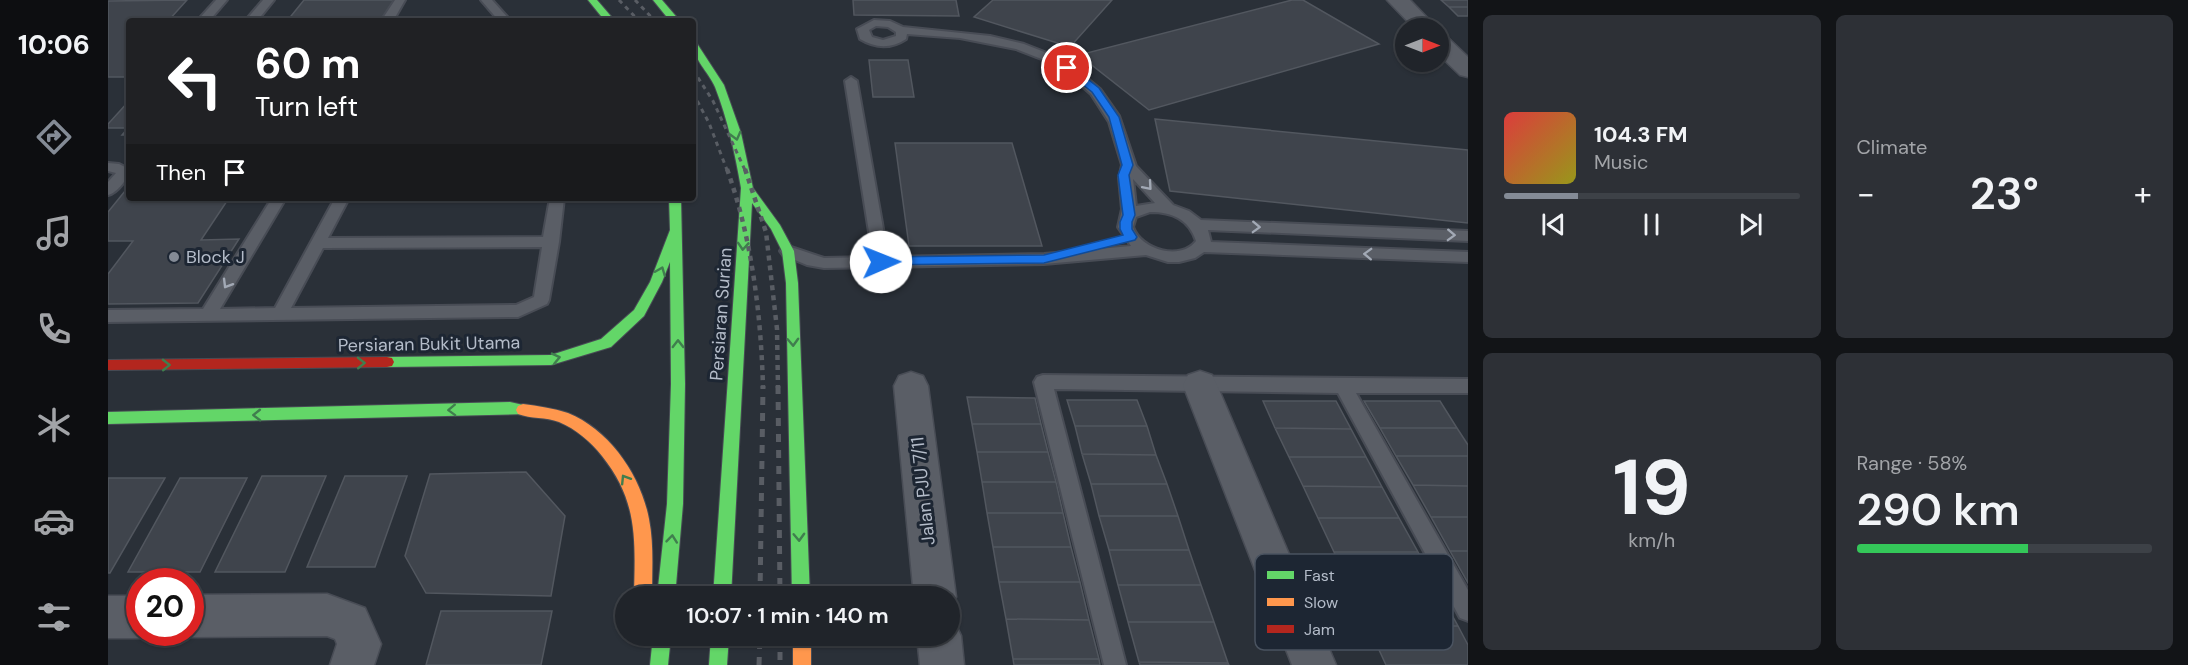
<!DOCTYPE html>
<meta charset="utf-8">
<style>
body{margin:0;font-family:"DM Sans",sans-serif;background:#2d3036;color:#f1f3f6;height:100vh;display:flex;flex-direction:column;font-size:22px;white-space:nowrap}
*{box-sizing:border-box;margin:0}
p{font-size:20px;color:#a2a4a8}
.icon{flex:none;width:33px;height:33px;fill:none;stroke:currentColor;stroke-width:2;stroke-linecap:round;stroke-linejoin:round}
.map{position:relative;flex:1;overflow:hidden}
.details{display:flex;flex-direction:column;gap:15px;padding:15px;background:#121417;width:720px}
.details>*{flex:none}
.guide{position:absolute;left:18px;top:18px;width:570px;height:183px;border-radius:6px;box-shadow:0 2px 4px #0004,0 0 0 2px #3d4147;background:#202124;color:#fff;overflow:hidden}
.needle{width:39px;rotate:90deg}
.controls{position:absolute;left:1287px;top:18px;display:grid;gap:12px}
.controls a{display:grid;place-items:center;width:54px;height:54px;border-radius:50%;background:#20242a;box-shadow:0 2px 4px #0004,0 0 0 2px #3d4147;font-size:30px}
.speed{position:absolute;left:18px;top:568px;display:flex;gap:12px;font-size:30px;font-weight:700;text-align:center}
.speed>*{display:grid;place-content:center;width:78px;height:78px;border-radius:50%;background:#20242a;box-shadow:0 2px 4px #0004,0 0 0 2px #3d4147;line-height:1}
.speed .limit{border:9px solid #d22;background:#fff;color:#111}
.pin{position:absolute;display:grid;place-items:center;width:51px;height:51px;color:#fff;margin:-26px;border:3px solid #fff;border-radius:50%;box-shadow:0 2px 6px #0007}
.me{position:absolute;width:66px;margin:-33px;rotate:89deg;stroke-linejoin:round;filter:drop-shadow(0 0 4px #0008)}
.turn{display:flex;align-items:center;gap:21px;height:126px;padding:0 30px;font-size:27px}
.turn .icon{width:78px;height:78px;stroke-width:2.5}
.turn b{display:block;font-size:42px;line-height:51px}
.then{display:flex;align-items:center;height:57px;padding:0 30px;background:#0003;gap:12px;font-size:22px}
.big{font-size:45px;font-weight:600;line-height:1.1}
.details .card{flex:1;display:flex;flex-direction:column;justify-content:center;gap:9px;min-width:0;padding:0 21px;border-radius:9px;background:#2d3036}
.details .dial{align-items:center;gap:0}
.dial b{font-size:78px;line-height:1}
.song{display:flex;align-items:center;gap:18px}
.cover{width:72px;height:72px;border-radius:9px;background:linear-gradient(135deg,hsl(0 70% 55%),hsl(60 70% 35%))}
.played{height:6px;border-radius:3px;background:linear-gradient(90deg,#848b96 25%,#3d4147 25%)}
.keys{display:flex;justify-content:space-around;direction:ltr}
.heat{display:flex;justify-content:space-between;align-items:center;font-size:33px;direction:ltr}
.charge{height:9px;border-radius:4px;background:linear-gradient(90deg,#34c759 58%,#3d4147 0)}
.details .tiles{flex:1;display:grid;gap:15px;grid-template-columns:repeat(2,1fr)}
.trip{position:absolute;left:507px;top:586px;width:345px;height:60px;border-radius:30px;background:#20242a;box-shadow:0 2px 4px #0004,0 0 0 2px #3d4147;font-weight:600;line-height:60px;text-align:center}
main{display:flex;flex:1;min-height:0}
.menu{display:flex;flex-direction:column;width:108px;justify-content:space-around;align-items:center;background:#0d0e11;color:#a2a4a8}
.menu .icon{width:42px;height:42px}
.menu .current{color:#848b96}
.menu b{font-size:27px;color:#f1f3f6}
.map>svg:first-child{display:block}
</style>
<main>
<nav class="menu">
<b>10:06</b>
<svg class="icon current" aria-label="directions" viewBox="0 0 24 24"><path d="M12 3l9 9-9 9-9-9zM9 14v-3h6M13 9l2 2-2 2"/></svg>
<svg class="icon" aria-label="music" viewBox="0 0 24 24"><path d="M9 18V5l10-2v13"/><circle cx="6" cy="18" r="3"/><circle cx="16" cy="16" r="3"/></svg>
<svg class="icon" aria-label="phone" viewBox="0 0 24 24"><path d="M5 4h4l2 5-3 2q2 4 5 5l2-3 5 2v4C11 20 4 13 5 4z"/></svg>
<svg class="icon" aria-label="climate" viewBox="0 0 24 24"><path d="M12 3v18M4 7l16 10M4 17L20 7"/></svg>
<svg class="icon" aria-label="car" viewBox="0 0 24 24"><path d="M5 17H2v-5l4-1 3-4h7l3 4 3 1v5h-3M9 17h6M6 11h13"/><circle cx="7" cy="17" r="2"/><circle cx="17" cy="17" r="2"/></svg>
<svg class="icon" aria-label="filters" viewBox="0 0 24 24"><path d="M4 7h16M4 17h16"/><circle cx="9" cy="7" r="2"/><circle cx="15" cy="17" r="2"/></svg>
</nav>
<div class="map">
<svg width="1360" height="665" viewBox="0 0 1360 665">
<rect width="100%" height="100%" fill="#2a3038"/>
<!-- building -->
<path fill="#3f444c" stroke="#52575f" stroke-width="1.5" d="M79 0 60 21H21V77H0V1Z
M196 0H287L274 21H179Z
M745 0H848L851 16 746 15Z
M885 0H1004L962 47 866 17Z
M1184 0H1195L1271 44 1041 110 971 55Z
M1333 0H1360V7H1341Z
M1341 7H1360V16H1350Z
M761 60H800L806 97H765Z
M21 101V135H14L20 128H0V124Z
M1047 119 1360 150V223L1062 191Z
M787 143H904L934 246H801Z
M21 186V198H121L93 240 131 239 90 303 0 304V274L25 241H0V212Z
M859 397 927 398 933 424H864Z
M959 400H1029L1039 426H967Z
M1155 401H1228L1243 429 1167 428Z
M1256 401H1332L1349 428H1272Z
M864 424H933L940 452H869Z
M967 426H1039L1048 455 974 454Z
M1167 428 1243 429 1258 457H1181Z
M1272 428H1349L1360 445V456H1288Z
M869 452H940L948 482H874Z
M974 454 1048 455 1059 484H983Z
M1288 456H1360V486L1305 485Z
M1181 457H1258L1274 487 1195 486Z
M418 472 457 516 443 596 318 593 297 556 322 474Z
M154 476H218L177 572H107Z
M237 476H299L267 567H199Z
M0 478H57L2 573H0Z
M72 478H139L92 572H20Z
M874 482H948L955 513H879Z
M983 484H1059L1070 516H991Z
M1305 485 1360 486V517H1323Z
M1195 486 1274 487 1291 518H1210Z
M879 513H955L963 547H885Z
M991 516H1070L1081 550H1001Z
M1323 517H1360V551H1342Z
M1210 518H1291L1310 552H1226Z
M885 547H963L972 582H891Z
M1001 550H1081L1093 585H1010Z
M1342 551H1360V583Z
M1226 552H1310L1329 588H1242Z
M891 582H972L981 620 898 619Z
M1010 585H1093L1106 622H1020Z
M1242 588H1329L1350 626H1260Z
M333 611H444L433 665H318Z
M898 619 981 620 991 659H905Z
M1020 622H1106L1120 663 1031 662Z
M1260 626H1350L1360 645V665H1278Z
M905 659H991L992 665H906Z
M1031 662 1120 663 1121 665H1032Z"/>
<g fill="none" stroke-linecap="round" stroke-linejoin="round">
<defs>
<path id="lane" d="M108 0H119L101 21H89Z
M155 0H166L149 21H137Z
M287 0H297L285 21H273Z
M373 0H384L403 21H391Z
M766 20 782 21 795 27 882 36 916 44 944 55 969 70 992 89 1011 116 1028 166 1065 205 1081 211 1093 220 1360 231V241L1100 230 1103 242 1360 252V262L1096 252 1087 258 1071 262H1060L1038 255 936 264 716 268 699 265 675 255 672 251 675 247 680 246 716 258 765 257 737 81 743 77 749 81 780 257 936 254 1023 246 1010 227 1014 209 1011 178 1014 165 1001 122 983 94 961 75 936 60 908 49 852 38 799 34 798 39C783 49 767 48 752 39L749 29ZM768 26 780 27 788 32V36L775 40 764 37 761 30ZM1025 179 1047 203 1028 206ZM1042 212C1064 212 1081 219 1088 241 1073 261 1033 250 1025 227L1028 217Z
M0 163 11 164 21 169C21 178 9 193 0 195V182L8 173 0 171Z
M164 198H178L112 309 167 308 227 198H241L220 238 435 237 442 198H456L451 242 441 300 439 304 410 317 0 322V310L95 309ZM434 247 426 297 408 305 183 308 215 248Z
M935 375 1360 379V393H1248L1360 590V621L1352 618 1230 393 946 389 1018 665H996L926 382 929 377Z"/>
<path id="street" d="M1279 0H1302L1329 28H1306Z
M1330 34 1338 36 1360 57V77L1352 75 1330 54Z
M1092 371 1104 375 1109 385 1228 665H1184L1075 385 1080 375Z
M803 372 815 376 820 386 848 597 842 611V597H806L786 386 791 376Z
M219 594 257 608 273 644 266 665H222L229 644 227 639 219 636 82 637 73 633H82V595Z
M0 596H32V633H44L32 638H0Z
M842 619 846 621 853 636 856 665H812L809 636H842Z"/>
<path id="fast" d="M480 0H489L507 21H497Z
M545 0H554L572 21H562Z
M585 41 588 42 616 85 633 133 645 188 672 225 686 251 690 283 702 597H684L678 283 674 251 663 229 644 203 623 597H605L633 188C627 154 620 120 607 87 600 71 585 60 585 41Z
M561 198H573L577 384 575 504 567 597H549L559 504 563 384 562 262 554 282 536 316 503 347 443 365 279 367 274 366 272 362 274 358 279 357 443 355 493 339 526 310 542 282 562 230Z
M402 402 420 406 422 410 420 414 0 424V412Z
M545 636H563L560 665H542Z
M603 636H621L619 665H601Z"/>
<path id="slow" d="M415 404C430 406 445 408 460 413 502 430 533 476 541 519 546 544 544 571 544 597H526C527 542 531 502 494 456 483 442 468 429 451 422 438 417 423 419 410 414L408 410 410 406Z
M685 636H703V665H685Z"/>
<path id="jam" d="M279 357 284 358 286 362 284 366 279 367 0 370V360Z"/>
</defs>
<!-- lane casing -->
<use href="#lane" stroke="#484c55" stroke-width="4"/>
<!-- street casing -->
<use href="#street" stroke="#484c55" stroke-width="3"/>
<!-- fast casing -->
<use href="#fast" stroke="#484c55" stroke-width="2"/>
<!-- slow casing -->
<use href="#slow" stroke="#484c55" stroke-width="2"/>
<!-- jam casing -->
<use href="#jam" stroke="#484c55" stroke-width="2"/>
<!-- lane -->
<use href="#lane" fill="#5a5e66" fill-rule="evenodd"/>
<!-- street -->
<use href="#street" fill="#5a5e66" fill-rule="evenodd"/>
<!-- fast -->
<use href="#fast" fill="#63d668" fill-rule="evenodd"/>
<!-- slow -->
<use href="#slow" fill="#ff974d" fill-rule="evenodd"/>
<!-- jam -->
<use href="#jam" fill="#b3261e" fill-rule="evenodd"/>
<!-- rail-far2 -->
<path stroke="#595d64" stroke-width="3" stroke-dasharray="4.5 4.5" stroke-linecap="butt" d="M511 0 531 21
M527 0 547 21
M585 70 605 101 637 170
M585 93 601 123 619 170"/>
<!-- rail-far1 -->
<path stroke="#595d64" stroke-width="4.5" stroke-dasharray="5 5" stroke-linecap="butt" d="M619 169C644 239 653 314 655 388
M637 169 658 232 669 329 670 388"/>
<!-- rail -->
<path stroke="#595d64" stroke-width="5" stroke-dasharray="8 8" stroke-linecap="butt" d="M670 386 672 597
M652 597 655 386
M672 636V665
M651 665 652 636"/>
</g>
<!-- one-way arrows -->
<defs><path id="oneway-chevron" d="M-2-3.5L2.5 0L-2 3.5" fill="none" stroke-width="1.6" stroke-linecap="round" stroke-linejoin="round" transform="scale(1.5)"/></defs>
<g stroke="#407e4e">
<use href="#oneway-chevron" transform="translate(628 136) rotate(75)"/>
<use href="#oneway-chevron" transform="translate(635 246) rotate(94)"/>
<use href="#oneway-chevron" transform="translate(553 271) rotate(-68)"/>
<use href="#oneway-chevron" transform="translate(685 342) rotate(88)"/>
<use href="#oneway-chevron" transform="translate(570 344) rotate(-90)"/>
<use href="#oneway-chevron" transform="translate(448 358) rotate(-13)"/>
<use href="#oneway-chevron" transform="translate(253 363) rotate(-1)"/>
<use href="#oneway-chevron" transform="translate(58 365) rotate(-1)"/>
<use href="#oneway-chevron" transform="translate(344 410) rotate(178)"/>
<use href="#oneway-chevron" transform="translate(149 415) rotate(179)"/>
<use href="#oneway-chevron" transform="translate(517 479) rotate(-122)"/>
<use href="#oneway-chevron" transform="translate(691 537) rotate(88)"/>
<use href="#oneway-chevron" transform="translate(564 539) rotate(-84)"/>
</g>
<g stroke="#a2a9b5">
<use href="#oneway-chevron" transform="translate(1040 186) rotate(49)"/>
<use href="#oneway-chevron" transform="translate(1148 227) rotate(2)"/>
<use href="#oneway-chevron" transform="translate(1343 235) rotate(2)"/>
<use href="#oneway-chevron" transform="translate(1260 254) rotate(-178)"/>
<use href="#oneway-chevron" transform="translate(119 284) rotate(121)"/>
</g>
<!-- route -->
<path fill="#1a73e8" stroke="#114b97" stroke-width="1.5" d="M956 66H963L991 88 1011 117 1025 165 1021 175 1027 215 1024 222V229L1029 237 1027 240 936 263 768 265 767 262 768 259 773 257 936 255 1015 235 1012 229V222L1015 215 1010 175 1014 165 1001 117 984 92 956 70Z"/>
<!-- markers -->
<circle fill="#848b96" stroke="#1d2633" stroke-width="2" cx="66" cy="257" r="6"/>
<g text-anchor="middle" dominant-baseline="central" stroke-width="6" stroke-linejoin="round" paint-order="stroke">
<!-- poi labels -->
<g font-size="18" fill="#b4bcc9" stroke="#1d2633" text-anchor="start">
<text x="78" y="257">Block J</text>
</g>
<!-- street labels -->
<g font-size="18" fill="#b4bcc9" stroke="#1d2633">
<text transform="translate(613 314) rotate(-86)">Persiaran Surian</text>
<text transform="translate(321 344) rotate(-1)">Persiaran Bukit Utama</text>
<text transform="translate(815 491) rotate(-96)">Jalan PJU 7/11</text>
</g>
</g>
<!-- legend -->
<rect x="1147" y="554" width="198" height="96" rx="9" fill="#1d2633" stroke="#4a5360" stroke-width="1.5"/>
<rect x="1159" y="571" width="27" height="8" fill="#63d668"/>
<rect x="1159" y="598" width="27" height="8" fill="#ff974d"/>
<rect x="1159" y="625" width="27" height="8" fill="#b3261e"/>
<g font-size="16" fill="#b4bcc9">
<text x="1196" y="581">Fast</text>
<text x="1196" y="608">Slow</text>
<text x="1196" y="635">Jam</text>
</g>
</svg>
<div class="controls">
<a><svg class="needle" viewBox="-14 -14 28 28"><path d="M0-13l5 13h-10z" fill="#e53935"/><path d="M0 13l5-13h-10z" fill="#a2a4a8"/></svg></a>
</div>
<div class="speed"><div class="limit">20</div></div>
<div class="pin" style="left:959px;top:68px;background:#d93025"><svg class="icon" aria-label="arrive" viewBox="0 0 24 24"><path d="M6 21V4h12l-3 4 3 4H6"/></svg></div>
<svg class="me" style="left:773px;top:262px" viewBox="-20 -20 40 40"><circle r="19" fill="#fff"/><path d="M0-13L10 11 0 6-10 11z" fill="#1a73e8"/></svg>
<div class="trip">10:07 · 1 min · 140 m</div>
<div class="guide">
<div class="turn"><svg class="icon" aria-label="left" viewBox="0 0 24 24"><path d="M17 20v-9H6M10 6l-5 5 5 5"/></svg><div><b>60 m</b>Turn left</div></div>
<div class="then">Then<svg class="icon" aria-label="arrive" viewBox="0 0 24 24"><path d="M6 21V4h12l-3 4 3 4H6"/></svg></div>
</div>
</div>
<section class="details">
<div class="tiles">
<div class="card">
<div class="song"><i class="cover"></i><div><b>104.3 FM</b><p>Music</p></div></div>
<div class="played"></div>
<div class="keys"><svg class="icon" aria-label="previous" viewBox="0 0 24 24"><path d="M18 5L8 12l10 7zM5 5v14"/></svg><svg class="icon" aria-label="pause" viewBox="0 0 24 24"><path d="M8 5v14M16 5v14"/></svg><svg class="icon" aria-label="next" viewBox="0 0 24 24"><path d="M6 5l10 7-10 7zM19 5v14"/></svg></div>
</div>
<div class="card"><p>Climate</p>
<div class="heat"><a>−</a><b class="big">23°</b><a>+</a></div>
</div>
<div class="card dial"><b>19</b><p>km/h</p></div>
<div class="card"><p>Range · 58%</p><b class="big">290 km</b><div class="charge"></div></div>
</div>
</section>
</main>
